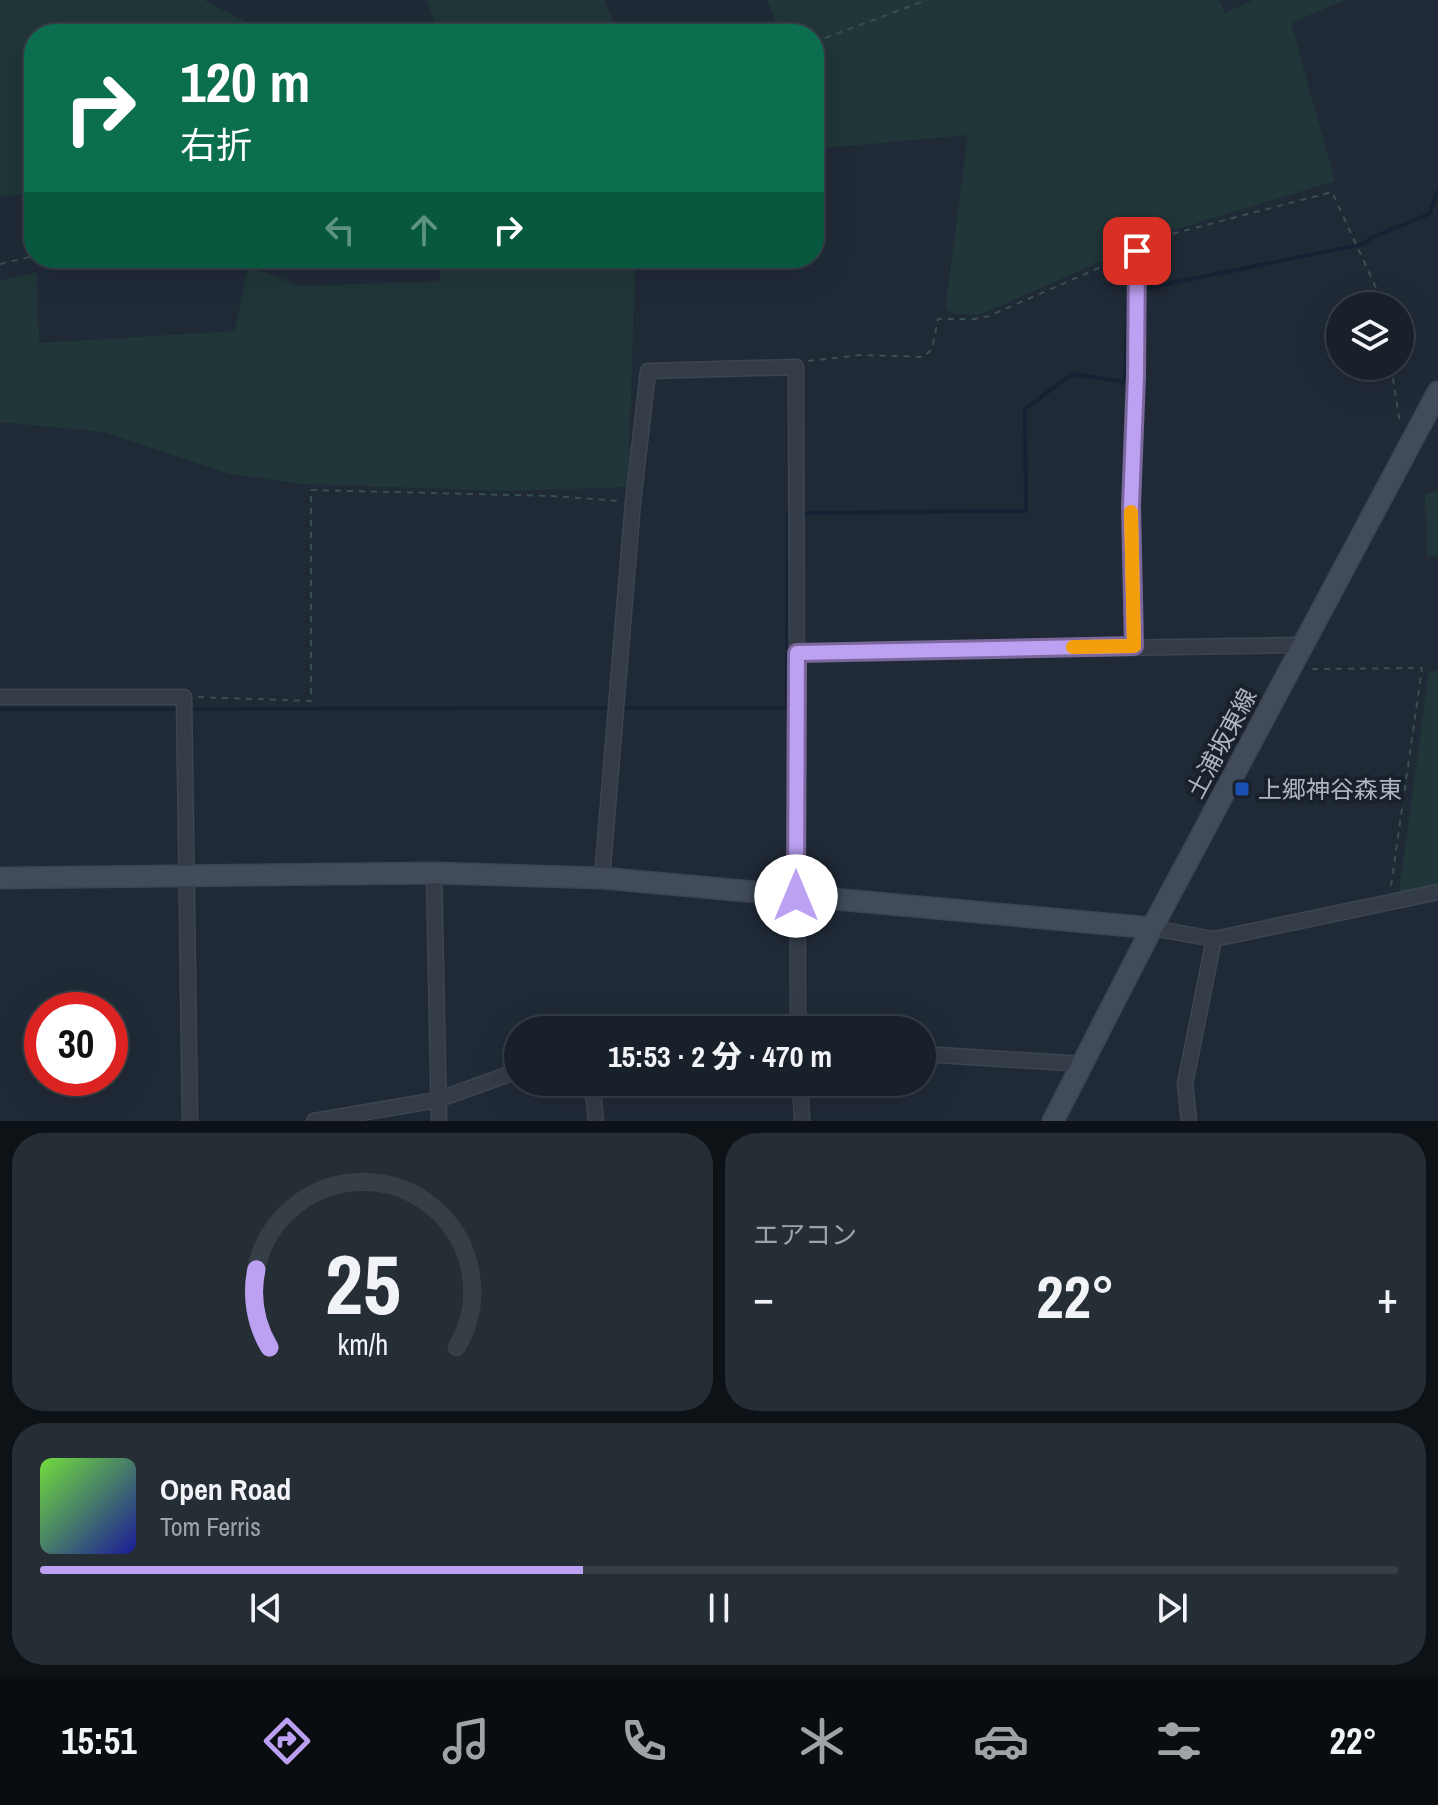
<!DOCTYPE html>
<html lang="ja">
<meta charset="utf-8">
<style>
body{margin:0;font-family:"Archivo Narrow","Noto Sans JP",sans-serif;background:#252d35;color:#f1f3f6;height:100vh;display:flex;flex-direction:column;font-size:30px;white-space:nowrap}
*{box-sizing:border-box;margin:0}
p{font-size:26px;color:#9fa3a8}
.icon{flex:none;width:44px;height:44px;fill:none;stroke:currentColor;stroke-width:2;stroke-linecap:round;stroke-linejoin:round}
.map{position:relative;height:1121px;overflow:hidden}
.panel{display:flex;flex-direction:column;gap:12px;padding:12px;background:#0d1217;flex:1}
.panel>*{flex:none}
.top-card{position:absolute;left:24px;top:24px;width:800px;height:244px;border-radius:32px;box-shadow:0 8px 32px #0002,0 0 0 2px #363e46;background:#0b6e4f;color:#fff;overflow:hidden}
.fabs{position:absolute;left:1326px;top:292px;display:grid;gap:16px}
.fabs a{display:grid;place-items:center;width:88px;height:88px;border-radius:50%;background:#182029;box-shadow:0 8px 32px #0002,0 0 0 2px #363e46;font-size:40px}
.speed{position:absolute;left:24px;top:992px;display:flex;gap:16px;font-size:40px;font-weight:700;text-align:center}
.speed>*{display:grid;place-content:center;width:104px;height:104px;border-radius:50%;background:#182029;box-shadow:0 8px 32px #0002,0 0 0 2px #363e46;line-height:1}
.speed .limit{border:12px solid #d22;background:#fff;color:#111}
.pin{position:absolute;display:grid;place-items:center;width:68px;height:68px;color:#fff;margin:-34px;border-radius:16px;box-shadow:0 4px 12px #0006}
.me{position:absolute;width:88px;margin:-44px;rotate:0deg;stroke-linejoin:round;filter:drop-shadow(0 0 6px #0008)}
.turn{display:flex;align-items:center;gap:28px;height:168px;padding:0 24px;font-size:36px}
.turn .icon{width:104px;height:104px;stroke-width:2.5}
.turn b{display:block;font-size:56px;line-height:68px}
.lanes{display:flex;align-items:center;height:76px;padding:0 24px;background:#0003;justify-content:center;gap:40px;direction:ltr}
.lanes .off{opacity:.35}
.big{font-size:60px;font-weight:800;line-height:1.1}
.panel .tile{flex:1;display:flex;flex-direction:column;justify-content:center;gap:12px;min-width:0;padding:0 28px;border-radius:32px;background:#252d35}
.panel .dial{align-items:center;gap:0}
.dial svg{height:208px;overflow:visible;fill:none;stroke:#363e46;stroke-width:7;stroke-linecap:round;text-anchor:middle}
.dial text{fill:#f1f3f6;stroke:none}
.song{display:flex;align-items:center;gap:24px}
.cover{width:96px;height:96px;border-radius:12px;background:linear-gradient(135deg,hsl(100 70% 55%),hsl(240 70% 35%))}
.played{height:8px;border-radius:4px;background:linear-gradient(90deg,#bca0f2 40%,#363e46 40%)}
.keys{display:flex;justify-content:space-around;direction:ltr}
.heat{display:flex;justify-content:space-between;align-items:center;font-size:44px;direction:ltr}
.panel .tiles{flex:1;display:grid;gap:12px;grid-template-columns:1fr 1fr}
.tile:last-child{grid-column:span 2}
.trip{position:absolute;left:504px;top:1016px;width:432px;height:80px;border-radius:40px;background:#182029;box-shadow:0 8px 32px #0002,0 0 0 2px #363e46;font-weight:800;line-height:80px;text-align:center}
.dock{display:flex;height:128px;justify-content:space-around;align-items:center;background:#0a0d10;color:#9fa3a8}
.dock .icon{width:56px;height:56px}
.dock .current{color:#bca0f2}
.dock b{font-size:36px;color:#f1f3f6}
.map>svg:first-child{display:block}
</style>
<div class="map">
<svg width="1438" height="1121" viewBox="0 0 1438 1121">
<rect width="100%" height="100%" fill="#202a37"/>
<!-- green -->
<path fill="#213638" d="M0 0H204L260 29 258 34H34V193L0 197Z
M427 0H604L619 34H438Z
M767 0H1219L1225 13 1253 0H1345L1291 23 1335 181 1168 232 979 315 957 314 945 310 968 135 814 149V34H781Z
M440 258H638L635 267 628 487 508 491 302 484 230 474 104 432 0 422V281L37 272 39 343 235 331 248 266 301 286 440 281Z
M1438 490V556L1427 557 1425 494Z
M1438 670V884L1399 893 1429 671Z"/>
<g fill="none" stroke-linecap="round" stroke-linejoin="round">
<!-- stream -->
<path stroke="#142234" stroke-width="4" d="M621 708H787L788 513 1026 511 1025 409 1072 374 1125 382 1128 292 1363 244 1373 237 1429 214 1438 191
M0 709H180
M189 709 612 708"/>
<defs>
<path id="street" d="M1134 646 1131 506 1136 376 1137 251
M797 653 1303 645
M0 697H184L190 1121
M434 873 439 1121
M602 878 633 502 648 371 796 367 798 1030
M1152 928 1214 939 1438 892
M922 1054 1084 1064
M592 1082 596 1121
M800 1082 802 1121
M314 1121 437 1100 518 1071
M1189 1121 1185 1084 1214 939"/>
<path id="secondary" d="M0 878 434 873 602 878 1152 928
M1053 1121 1152 928 1438 392"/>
</defs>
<!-- street casing -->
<use href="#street" stroke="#3c4551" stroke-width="17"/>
<!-- secondary casing -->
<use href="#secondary" stroke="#3c4551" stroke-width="23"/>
<!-- path -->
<path stroke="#3a4f50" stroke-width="2" stroke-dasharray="6 6" stroke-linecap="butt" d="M814 42 927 0
M1151 244 1168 235 1332 192 1378 292 1380 306
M0 264 34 256
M808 361 861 355 924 357 932 349 938 319H974L989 316 1124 257
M1391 366 1400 424
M1312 669 1422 668 1391 886
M198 697 311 701V490L552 496 620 501"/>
<!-- street -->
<use href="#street" stroke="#333c47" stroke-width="14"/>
<!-- secondary -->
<use href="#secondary" stroke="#414b5a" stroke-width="20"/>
</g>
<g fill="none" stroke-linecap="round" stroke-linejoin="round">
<defs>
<path id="route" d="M796 896 797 653 1134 646 1131 506 1136 376 1137 251"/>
</defs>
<!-- route casing -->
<use href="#route" stroke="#7a689d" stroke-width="20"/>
<!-- route -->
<use href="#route" stroke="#bca0f2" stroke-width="14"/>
<!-- slow -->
<path stroke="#f59e0b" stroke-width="14" d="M1073 647 1134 646 1131 512"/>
</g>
<!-- markers -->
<rect fill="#1a4fb4" stroke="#19212c" stroke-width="3" x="1234" y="781" width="16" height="16" rx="4"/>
<g text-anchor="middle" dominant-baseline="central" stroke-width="8" stroke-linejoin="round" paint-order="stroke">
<!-- street labels -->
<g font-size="24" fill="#adb7c4" stroke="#19212c">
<text transform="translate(1221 743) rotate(-62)">土浦坂東線</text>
</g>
<!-- poi labels -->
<g font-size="24" fill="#adb7c4" stroke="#19212c" text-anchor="start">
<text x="1258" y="789">上郷神谷森東</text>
</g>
</g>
</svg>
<div class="fabs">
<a><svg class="icon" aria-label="layers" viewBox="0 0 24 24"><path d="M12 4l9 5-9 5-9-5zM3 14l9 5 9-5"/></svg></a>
</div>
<div class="speed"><div class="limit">30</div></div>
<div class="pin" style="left:1137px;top:251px;background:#d93025"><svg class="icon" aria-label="arrive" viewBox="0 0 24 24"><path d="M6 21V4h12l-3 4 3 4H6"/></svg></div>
<svg class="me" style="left:796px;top:896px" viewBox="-20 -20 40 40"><circle r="19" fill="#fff"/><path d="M0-13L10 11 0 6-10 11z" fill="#bca0f2"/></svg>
<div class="trip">15:53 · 2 分 · 470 m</div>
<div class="top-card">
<div class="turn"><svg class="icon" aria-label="right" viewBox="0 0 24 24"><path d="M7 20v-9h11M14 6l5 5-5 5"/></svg><div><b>120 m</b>右折</div></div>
<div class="lanes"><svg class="icon off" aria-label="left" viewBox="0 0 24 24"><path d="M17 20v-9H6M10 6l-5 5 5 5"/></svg><svg class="icon off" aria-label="ahead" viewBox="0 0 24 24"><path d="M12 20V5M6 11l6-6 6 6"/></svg><svg class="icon" aria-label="right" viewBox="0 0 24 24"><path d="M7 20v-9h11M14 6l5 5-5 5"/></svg></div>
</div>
</div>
<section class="panel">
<div class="tiles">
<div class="tile dial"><svg viewBox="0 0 100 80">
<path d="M14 69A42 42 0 1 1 86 69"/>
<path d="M14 69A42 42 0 0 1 9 39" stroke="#bca0f2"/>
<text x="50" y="56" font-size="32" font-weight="700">25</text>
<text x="50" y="72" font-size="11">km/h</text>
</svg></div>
<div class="tile"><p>エアコン</p>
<div class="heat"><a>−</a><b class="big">22°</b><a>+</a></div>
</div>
<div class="tile">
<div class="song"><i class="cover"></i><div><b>Open Road</b><p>Tom Ferris</p></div></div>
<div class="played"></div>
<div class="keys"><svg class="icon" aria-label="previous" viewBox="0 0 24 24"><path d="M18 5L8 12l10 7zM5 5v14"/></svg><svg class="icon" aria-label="pause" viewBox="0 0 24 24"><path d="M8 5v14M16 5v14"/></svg><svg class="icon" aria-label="next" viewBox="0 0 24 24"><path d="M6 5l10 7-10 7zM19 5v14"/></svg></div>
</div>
</div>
</section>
<nav class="dock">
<b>15:51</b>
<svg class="icon current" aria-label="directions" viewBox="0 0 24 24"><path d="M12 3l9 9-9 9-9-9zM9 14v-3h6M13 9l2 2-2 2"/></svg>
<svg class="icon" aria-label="music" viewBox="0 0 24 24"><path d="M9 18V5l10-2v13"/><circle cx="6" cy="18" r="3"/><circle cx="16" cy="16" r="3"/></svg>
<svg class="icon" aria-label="phone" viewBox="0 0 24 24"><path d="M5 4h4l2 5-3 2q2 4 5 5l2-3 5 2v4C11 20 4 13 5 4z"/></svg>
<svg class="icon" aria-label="climate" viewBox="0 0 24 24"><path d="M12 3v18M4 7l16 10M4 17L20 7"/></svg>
<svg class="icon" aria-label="car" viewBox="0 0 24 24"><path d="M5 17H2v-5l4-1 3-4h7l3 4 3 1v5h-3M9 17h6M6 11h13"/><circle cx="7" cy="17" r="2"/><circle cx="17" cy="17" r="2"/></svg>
<svg class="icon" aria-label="filters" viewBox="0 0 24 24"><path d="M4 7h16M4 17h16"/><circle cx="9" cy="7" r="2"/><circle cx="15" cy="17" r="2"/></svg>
<b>22°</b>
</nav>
